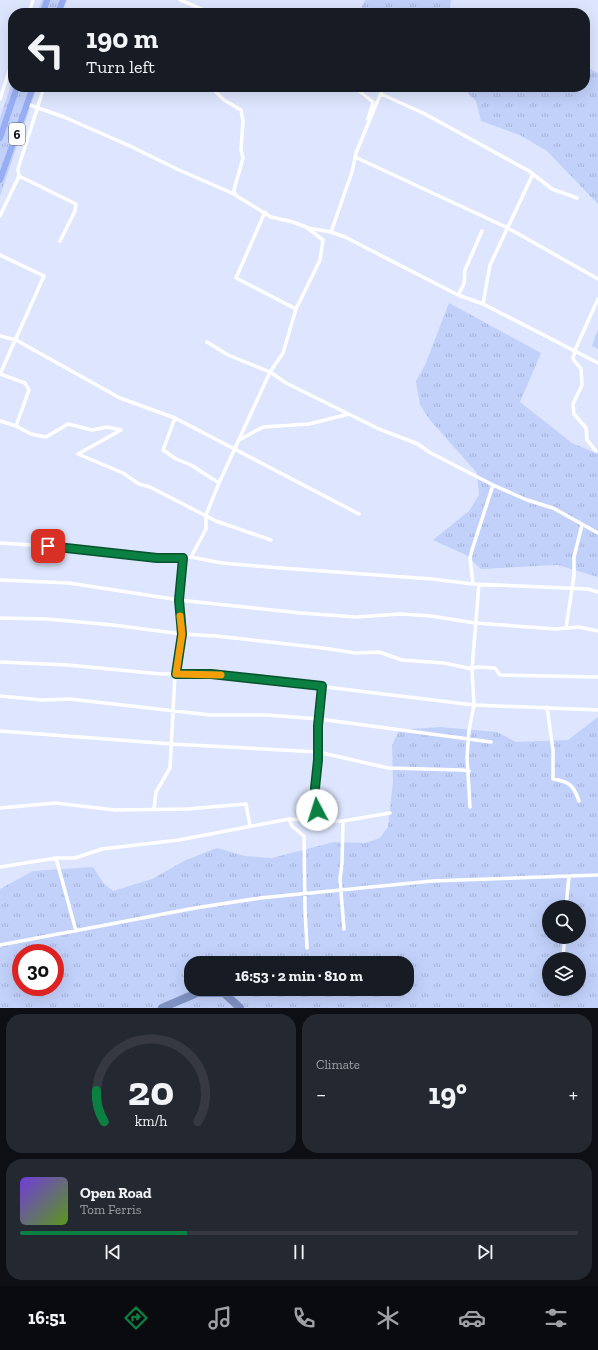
<!DOCTYPE html>
<meta charset="utf-8">
<style>
body{margin:0;font-family:"Zilla Slab",serif;background:#242831;color:#f1f3f6;height:100vh;display:flex;flex-direction:column;font-size:15px;white-space:nowrap}
*{box-sizing:border-box;margin:0}
p{font-size:13px;color:#9ea1a6}
.icon{flex:none;width:22px;height:22px;fill:none;stroke:currentColor;stroke-width:2;stroke-linecap:round;stroke-linejoin:round}
.map{position:relative;height:1008px;overflow:hidden}
.sheet{display:flex;flex-direction:column;gap:6px;padding:6px;background:#0d0f14;flex:1}
.sheet>*{flex:none}
.hud{position:absolute;left:8px;top:8px;width:582px;height:84px;border-radius:16px;box-shadow:0 4px 16px #0002;background:#171b24;color:#f1f3f6;overflow:hidden}
.fabs{position:absolute;left:542px;top:900px;display:grid;gap:8px}
.fabs a{display:grid;place-items:center;width:44px;height:44px;border-radius:50%;background:#171b24;box-shadow:0 4px 16px #0002;font-size:20px}
.speed{position:absolute;left:12px;top:944px;display:flex;gap:8px;font-size:20px;font-weight:700;text-align:center}
.speed>*{display:grid;place-content:center;width:52px;height:52px;border-radius:50%;background:#171b24;box-shadow:0 4px 16px #0002;line-height:1}
.speed .limit{border:6px solid #d22;background:#fff;color:#111}
.pin{position:absolute;display:grid;place-items:center;width:34px;height:34px;color:#fff;margin:-17px;border-radius:8px;box-shadow:0 2px 6px #0006}
.me{position:absolute;width:44px;margin:-22px;rotate:355deg;stroke-linejoin:round;filter:drop-shadow(0 0 3px #0008)}
.turn{display:flex;align-items:center;gap:14px;height:84px;padding:0 12px;font-size:18px}
.turn .icon{width:52px;height:52px;stroke-width:2.5}
.turn b{display:block;font-size:28px;line-height:34px}
.big{font-size:30px;font-weight:700;line-height:1.1}
.sheet .widget{flex:1;display:flex;flex-direction:column;justify-content:center;gap:6px;min-width:0;padding:0 14px;border-radius:16px;background:#242831}
.sheet .dial{align-items:center;gap:0}
.dial svg{height:104px;overflow:visible;fill:none;stroke:#363941;stroke-width:7;stroke-linecap:round;text-anchor:middle}
.dial text{fill:#f1f3f6;stroke:none}
.song{display:flex;align-items:center;gap:12px}
.cover{width:48px;height:48px;border-radius:6px;background:linear-gradient(135deg,hsl(260 70% 55%),hsl(90 70% 35%))}
.played{height:4px;border-radius:2px;background:linear-gradient(90deg,#0b8043 30%,#363941 30%)}
.keys{display:flex;justify-content:space-around;direction:ltr}
.heat{display:flex;justify-content:space-between;align-items:center;font-size:22px;direction:ltr}
.sheet .tiles{flex:1;display:grid;gap:6px;grid-template-columns:1fr 1fr}
.widget:last-child{grid-column:span 2}
.trip{position:absolute;left:184px;top:956px;width:230px;height:40px;border-radius:16px;background:#171b24;box-shadow:0 4px 16px #0002;font-weight:700;line-height:40px;text-align:center}
.menu{display:flex;height:64px;justify-content:space-around;align-items:center;background:#090b0e;color:#9ea1a6}
.menu .icon{width:28px;height:28px}
.menu .current{color:#0b8043}
.menu b{font-size:18px;color:#f1f3f6}
.map>svg:first-child{display:block}
</style>
<div class="map">
<svg width="598" height="1008" viewBox="0 0 598 1008">
<defs>
<pattern id="grass-tufts" width="24" height="20" patternUnits="userSpaceOnUse"><rect width="24" height="20" fill="#c2d1fa"/><path d="M3 7l-1-3M5 7V3M7 7l1-3M15 17l-1-3M17 17v-4M19 17l1-3" fill="none" stroke="#a6b2d6"/></pattern>
</defs>
<rect width="100%" height="100%" fill="#dde6fe"/>
<!-- grass -->
<path fill="url(#grass-tufts)" fill-rule="evenodd" d="M42 0H67L62 13H37Z
M365 0H451L450 9 453 13H359Z
M585 66 598 73V204L547 151 520 135 481 121 476 101 462 87H585Z
M13 79V87H37L0 196V118Z
M449 303 541 353 520 402 572 443 598 454V577L558 565 481 569 466 555 433 540 469 511 479 495 477 473 430 420 420 405 416 381 425 365Z
M598 329V349L592 346Z
M598 717V1008H0V889L33 871 93 867 104 884 113 891 152 879 186 860 217 848 245 856 272 858 334 842 365 843 380 838 388 827 393 781 392 745 399 730 440 727 497 732 516 742 568 740ZM549 907H579V937H549ZM21 953H55V987H21ZM549 959H579V989H549ZM191 963H407V989H191Z"/>
<g fill="none" stroke-linecap="round" stroke-linejoin="round">
<!-- river -->
<path stroke="#7f91c2" stroke-width="8" d="M162 1008 197 993H224L240 1008"/>
<!-- minor -->
<path stroke="#fff" stroke-width="3.5" d="M180 0 211 13
M29 13 33 0
M211 87 224 100 241 110 243 121 241 150 243 158 234 190 235 194
M354 87 373 102 368 119
M381 94 425 114 529 171 552 189 577 198
M0 99 13 59
M27 104 64 117 130 146 179 170 232 193 271 217 293 222 306 227 323 240 320 260 296 309 283 353 270 372 219 483 206 515V529L191 557
M355 157 508 228 598 279
M19 176 76 204 75 211 60 241
M265 212 236 278 296 309
M0 216 19 176 18 169 44 87
M308 228 331 232 352 172 356 153 383 88 386 87
M331 232 345 237 458 295 483 304 598 363
M0 255 44 276 0 374
M458 295 464 284 465 270 482 231
M483 304 490 265 533 174
M0 336 16 340 120 398 175 418 163 450 176 459 191 465 219 483
M207 342 228 355 270 372 286 383 379 429 418 444 429 452 493 485 527 500 553 508 598 533
M0 374 25 383 29 390 16 426 31 434 46 437 68 424 92 430 107 427 121 430 78 454 123 473 139 484 150 487 216 521 271 540
M175 418 359 514
M0 421 16 426
M239 440 263 427 309 424 349 414
M596 451 587 440 586 428 574 414 573 404 582 385 581 369 573 359 575 350 598 299
M0 543 48 546 157 558 191 557 222 563 267 567 432 579 473 584 588 589 598 592
M0 580 69 583 179 600 301 613 356 617 401 614 431 616 475 623 556 629 579 627 598 631
M473 584 470 558 472 550 493 485
M0 618 47 619 113 625 182 634 216 636 323 648 356 653 379 652 402 660 444 663 472 669 477 667 495 668 500 675 598 677
M566 628 574 576V557L582 525
M0 662 68 665 161 674 211 673 474 705 598 710
M0 696 42 700 70 699 210 715H267L319 719 491 742
M547 707 553 750V779C569 781 574 786 579 801
M0 731 172 744 318 752 388 768 462 770 469 771
M470 807 467 757 469 731 474 705 472 669 479 584
M0 808 55 803 115 810 187 809 246 804 250 826
M154 809 156 792 170 768 175 674 182 634 179 600 183 558
M289 819 292 826 304 836 305 910 307 948
M318 821 315 788 319 760 318 726 322 686
M343 821 342 864 340 879 344 929
M56 858 76 931
M0 867 56 858H75L102 849 179 840 289 819 318 821H343L390 813
M566 907 569 876
M0 945 195 908 260 898 432 881 598 875
M563 956 565 937"/>
<!-- trunk -->
<path stroke="#97aef4" stroke-width="6" d="M43 13 47 0
M58 13 63 0
M0 138 17 87
M0 180 33 87"/>
</g>
<g fill="none" stroke-linecap="round" stroke-linejoin="round">
<defs>
<path id="route" d="M48 546 157 558H183L179 600 182 634 176 674H211L322 686 318 726V760L315 788 317 810"/>
</defs>
<!-- route casing -->
<use href="#route" stroke="#07532c" stroke-width="10"/>
<!-- route -->
<use href="#route" stroke="#0b8043" stroke-width="7"/>
<!-- slow -->
<path stroke="#f59e0b" stroke-width="7" d="M180 616 182 634 176 674 221 675"/>
</g>
<g text-anchor="middle" dominant-baseline="central" stroke-width="4" stroke-linejoin="round" paint-order="stroke">
<!-- shield labels -->
<rect fill="#fff" stroke="#56585f" stroke-width="1" x="9" y="123" width="16" height="22" rx="3"/>
<g font-size="13" font-weight="bold" fill="#0d111b">
<text x="17" y="134">6</text>
</g>
</g>
</svg>
<div class="fabs">
<a><svg class="icon" aria-label="search" viewBox="0 0 24 24"><circle cx="10" cy="10" r="6"/><path d="M15 15l6 6"/></svg></a>
<a><svg class="icon" aria-label="layers" viewBox="0 0 24 24"><path d="M12 4l9 5-9 5-9-5zM3 14l9 5 9-5"/></svg></a>
</div>
<div class="speed"><div class="limit">30</div></div>
<div class="pin" style="left:48px;top:546px;background:#d93025"><svg class="icon" aria-label="arrive" viewBox="0 0 24 24"><path d="M6 21V4h12l-3 4 3 4H6"/></svg></div>
<svg class="me" style="left:317px;top:810px" viewBox="-20 -20 40 40"><circle r="19" fill="#fff"/><path d="M0-13L10 11 0 6-10 11z" fill="#0b8043"/></svg>
<div class="trip">16:53 · 2 min · 810 m</div>
<div class="hud">
<div class="turn"><svg class="icon" aria-label="left" viewBox="0 0 24 24"><path d="M17 20v-9H6M10 6l-5 5 5 5"/></svg><div><b>190 m</b>Turn left</div></div>
</div>
</div>
<section class="sheet">
<div class="tiles">
<div class="widget dial"><svg viewBox="0 0 100 80">
<path d="M14 69A42 42 0 1 1 86 69"/>
<path d="M14 69A42 42 0 0 1 8 45" stroke="#0b8043"/>
<text x="50" y="56" font-size="32" font-weight="700">20</text>
<text x="50" y="72" font-size="11">km/h</text>
</svg></div>
<div class="widget"><p>Climate</p>
<div class="heat"><a>−</a><b class="big">19°</b><a>+</a></div>
</div>
<div class="widget">
<div class="song"><i class="cover"></i><div><b>Open Road</b><p>Tom Ferris</p></div></div>
<div class="played"></div>
<div class="keys"><svg class="icon" aria-label="previous" viewBox="0 0 24 24"><path d="M18 5L8 12l10 7zM5 5v14"/></svg><svg class="icon" aria-label="pause" viewBox="0 0 24 24"><path d="M8 5v14M16 5v14"/></svg><svg class="icon" aria-label="next" viewBox="0 0 24 24"><path d="M6 5l10 7-10 7zM19 5v14"/></svg></div>
</div>
</div>
</section>
<nav class="menu">
<b>16:51</b>
<svg class="icon current" aria-label="directions" viewBox="0 0 24 24"><path d="M12 3l9 9-9 9-9-9zM9 14v-3h6M13 9l2 2-2 2"/></svg>
<svg class="icon" aria-label="music" viewBox="0 0 24 24"><path d="M9 18V5l10-2v13"/><circle cx="6" cy="18" r="3"/><circle cx="16" cy="16" r="3"/></svg>
<svg class="icon" aria-label="phone" viewBox="0 0 24 24"><path d="M5 4h4l2 5-3 2q2 4 5 5l2-3 5 2v4C11 20 4 13 5 4z"/></svg>
<svg class="icon" aria-label="climate" viewBox="0 0 24 24"><path d="M12 3v18M4 7l16 10M4 17L20 7"/></svg>
<svg class="icon" aria-label="car" viewBox="0 0 24 24"><path d="M5 17H2v-5l4-1 3-4h7l3 4 3 1v5h-3M9 17h6M6 11h13"/><circle cx="7" cy="17" r="2"/><circle cx="17" cy="17" r="2"/></svg>
<svg class="icon" aria-label="filters" viewBox="0 0 24 24"><path d="M4 7h16M4 17h16"/><circle cx="9" cy="7" r="2"/><circle cx="15" cy="17" r="2"/></svg>
</nav>
